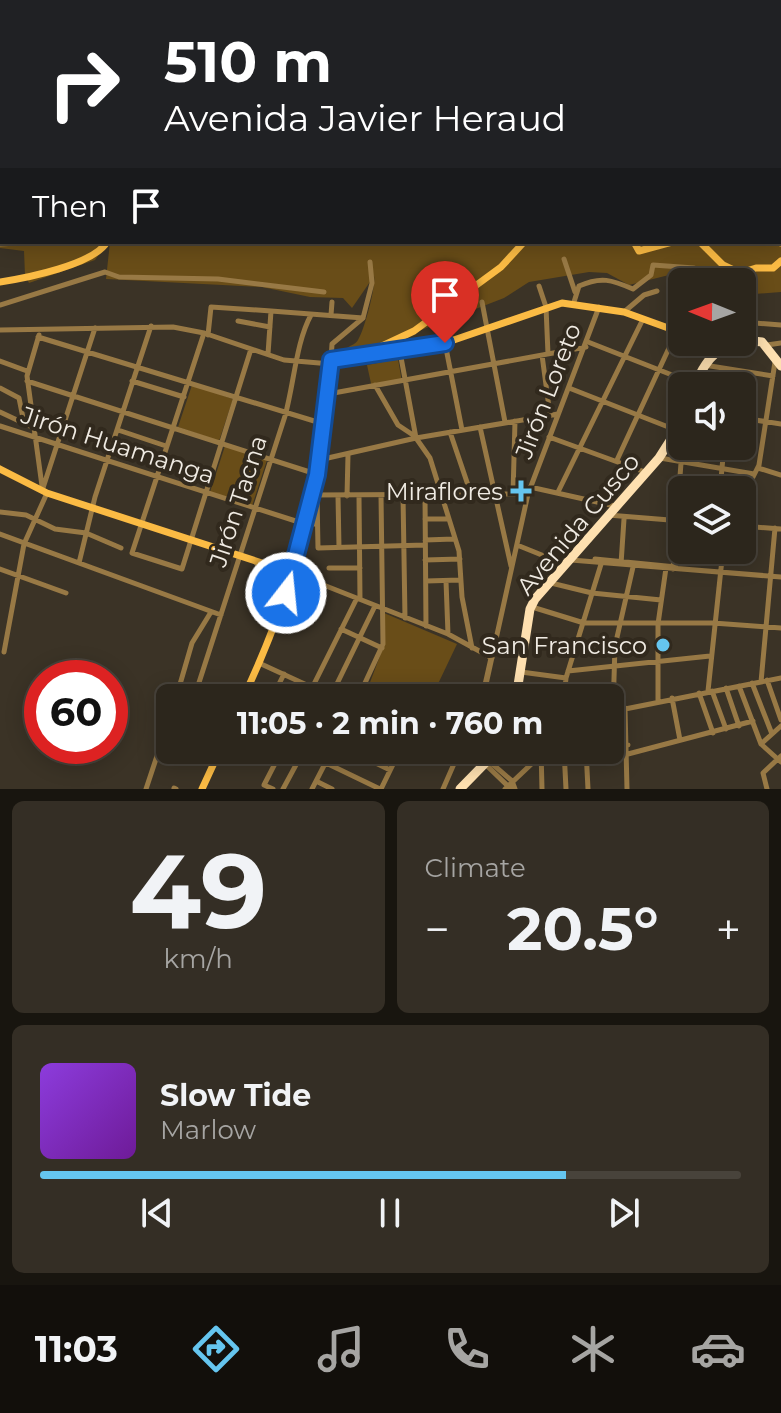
<!DOCTYPE html>
<meta charset="utf-8">
<style>
body{margin:0;font-family:Montserrat,sans-serif;background:#342e25;color:#f1f3f6;height:100vh;display:flex;flex-direction:column;font-size:30px;white-space:nowrap}
*{box-sizing:border-box;margin:0}
p{font-size:26px;color:#a6a5a3}
.icon{flex:none;width:44px;height:44px;fill:none;stroke:currentColor;stroke-width:2;stroke-linecap:round;stroke-linejoin:round}
.map{position:relative;height:789px;overflow:hidden}
.sheet{display:flex;flex-direction:column;gap:12px;padding:12px;background:#18150f;flex:1}
.sheet>*{flex:none}
.banner{position:absolute;left:0px;top:0px;width:782px;height:244px;box-shadow:0 4px 20px #0003,0 0 0 2px #48433b;background:#202124;color:#fff;overflow:hidden}
.needle{width:52px;rotate:271deg}
.fabs{position:absolute;left:668px;top:268px;display:grid;gap:16px}
.fabs a{display:grid;place-items:center;width:88px;height:88px;border-radius:12px;background:#2c261c;box-shadow:0 4px 20px #0003,0 0 0 2px #48433b;font-size:40px}
.speed{position:absolute;left:24px;top:660px;display:flex;gap:16px;font-size:40px;font-weight:700;text-align:center}
.speed>*{display:grid;place-content:center;width:104px;height:104px;border-radius:50%;background:#2c261c;box-shadow:0 4px 20px #0003,0 0 0 2px #48433b;line-height:1}
.speed .limit{border:12px solid #d22;background:#fff;color:#111}
.pin{position:absolute;display:grid;place-items:center;width:68px;height:68px;color:#fff;margin:-82px -34px;border-radius:50% 50% 50% 0;rotate:-45deg;box-shadow:0 0 8px #0007}
.pin .icon{rotate:45deg}
.me{position:absolute;width:88px;margin:-44px;rotate:16deg;stroke-linejoin:round;filter:drop-shadow(0 0 6px #0008)}
.turn{display:flex;align-items:center;gap:28px;height:168px;padding:0 32px;font-size:36px}
.turn .icon{width:104px;height:104px;stroke-width:2.5}
.turn b{display:block;font-size:56px;line-height:68px}
.then{display:flex;align-items:center;height:76px;padding:0 32px;background:#0003;gap:16px;font-size:30px}
.big{font-size:60px;font-weight:700;line-height:1.1}
.sheet .card{flex:1;display:flex;flex-direction:column;justify-content:center;gap:12px;min-width:0;padding:0 28px;border-radius:12px;background:#342e25}
.sheet .dial{align-items:center;gap:0}
.dial b{font-size:104px;line-height:1}
.song{display:flex;align-items:center;gap:24px}
.cover{width:96px;height:96px;border-radius:12px;background:linear-gradient(135deg,hsl(270 70% 55%),hsl(280 70% 35%))}
.played{height:8px;border-radius:4px;background:linear-gradient(90deg,#65c5ef 75%,#48433b 75%)}
.keys{display:flex;justify-content:space-around;direction:ltr}
.heat{display:flex;justify-content:space-between;align-items:center;font-size:44px;direction:ltr}
.sheet .tiles{flex:1;display:grid;gap:12px;grid-template-columns:1fr 1fr}
.card:last-child{grid-column:span 2}
.trip{position:absolute;left:156px;top:684px;width:468px;height:80px;border-radius:12px;background:#2c261c;box-shadow:0 4px 20px #0003,0 0 0 2px #48433b;font-weight:700;line-height:80px;text-align:center}
.dock{display:flex;height:128px;justify-content:space-around;align-items:center;background:#120f0b;color:#a6a5a3}
.dock .icon{width:56px;height:56px}
.dock .current{color:#65c5ef}
.dock b{font-size:36px;color:#f1f3f6}
.map>svg:first-child{display:block}
</style>
<div class="map">
<svg width="781" height="789" viewBox="0 0 781 789">
<rect width="100%" height="100%" fill="#3b3326"/>
<!-- green -->
<path fill="#694d18" d="M283 0H781V292L742 295V282H709L669 275 629 285 607 273 589 272 529 282 504 298 385 344 347 348C351 345 356 344 358 340 364 331 376 287 374 276L352 308 343 298 310 297 262 287 106 279 110 242H780V2H262Z
M0 121 2 242H108L95 260 29 283 25 275 24 251 0 248Z
M398 359 402 382 372 388 367 365Z
M192 385 233 399 219 441 178 427Z
M225 446 267 460 252 506 210 492Z
M384 613 457 644 437 686 419 685 416 698H391L369 685 383 648Z"/>
<g fill="none" stroke-linecap="round" stroke-linejoin="round">
<!-- minor -->
<path stroke="#987945" stroke-width="5" d="M0 239 2 240
M0 244 34 242
M564 259 575 292
M539 286 546 307 548 354
M482 302 505 422
M574 302 579 286C601 276 612 280 633 289L651 275 653 265 694 268 719 282
M0 305 105 272 119 277 218 279 324 292
M624 312 644 295 657 291
M331 315 332 302
M363 318 372 283 370 262
M238 321 270 327
M742 322 781 325
M0 330 173 327 204 333 284 360 331 364
M204 333 132 553 182 569 251 349
M39 335 27 376 42 486
M208 335 211 307 271 311
M38 337 324 424
M588 342 695 384
M445 343 462 430
M767 345 781 343
M400 352 416 438 430 458 459 551 462 597 472 648
M268 354 271 311 363 318
M542 355 550 415
M331 360 332 344 363 318
M0 361 27 371
M704 365 773 376
M27 381 316 474
M132 381 184 397
M375 385 398 425 416 437
M731 386 733 370
M0 388 19 398 24 423
M569 388 676 430
M328 394 586 347
M0 412 34 428
M742 418 781 424
M0 426 305 524H317
M480 427 511 566
M118 430 166 446
M450 432 471 494
M549 437 645 472
M660 458 754 474
M319 460 416 438 558 414
M617 460 682 320
M758 468 781 475
M530 487 615 506
M720 490 724 446
M42 491 95 328
M558 492 643 319
M513 494 515 421
M312 495 528 494
M317 495 318 548 425 545
M403 495 405 618
M425 495 426 626
M338 496 339 547
M347 496 348 455
M359 496 360 599
M742 499 759 465 775 362
M0 512 26 515 55 529 86 533 121 548
M608 515 682 521
M425 519H447
M742 526 781 529
M0 534 221 615
M425 540 454 539
M517 545 564 564
M595 559 676 567
M425 560 460 559
M571 560 781 577
M79 563 95 497 151 326
M256 563 272 582 279 610
M621 564 624 519
M329 568H360
M0 569 66 593
M673 569 681 463
M293 573 448 634 492 658
M426 581 460 580
M446 581 448 634
M551 583 592 593 661 600
M532 607 584 623H713L781 628
M341 629 382 648
M4 652 24 544 47 493
M259 663 335 698
M568 671 710 656
M521 672 566 678
M767 680 781 720
M761 682 775 528
M752 683 772 734
M364 685 389 698
M739 686 761 744 781 762
M726 688 739 726
M276 690 293 698
M708 691 723 550
M712 691 726 729
M699 693 713 733
M176 698 192 643 211 612
M194 698C224 604 255 510 285 416 294 384 296 342 311 315
M272 698 284 674
M307 698 357 598
M330 698 375 606
M358 698 383 644 381 495
M482 698 491 658
M483 698 528 494 599 307
M564 698 566 678 602 561
M672 698 680 740
M658 702V624L666 568
M625 708 627 789
M613 711 615 646 633 567
M610 712 781 678
M761 744 781 726
M610 746 628 745
M349 750 390 770
M541 750 542 789
M564 750 566 789
M586 750 588 789
M628 754 753 721
M489 761 512 781 515 789
M326 763 380 789
M485 764 511 789
M316 781 332 789
M174 788 176 789
M146 789 170 717
M273 789 264 785 282 750
M283 789 304 750
M312 789 332 750
M381 789 400 750
M443 789 460 750
M505 789 542 754 584 750
M767 789 763 773 781 756"/>
<!-- major -->
<path stroke="#fbbb44" stroke-width="7" d="M26 0 38 2
M73 0V2
M123 0 124 2
M98 2 104 0
M780 216H781
M780 226H781
M781 238V243
M634 242 639 251 672 242
M700 242 723 265 740 273 756 268H773L781 261
M0 282C26 278 93 265 107 242
M701 342 717 350
M376 356 382 346 414 331 501 267 524 242
M0 469 47 493 293 573
M243 698C294 592 323 477 331 360L445 343 562 303 624 312 682 333
M202 789 220 750"/>
<!-- highway -->
<path stroke="#fee0b0" stroke-width="9" d="M695 386C706 355 727 336 762 342L781 366
M516 698 530 609 535 599 659 458 682 422
M460 789 498 750"/>
</g>
<g fill="none" stroke-linecap="round" stroke-linejoin="round">
<defs>
<path id="route" d="M286 593 317 475 331 360 445 343"/>
</defs>
<!-- route casing -->
<use href="#route" stroke="#114b97" stroke-width="20"/>
<!-- route -->
<use href="#route" stroke="#1a73e8" stroke-width="14"/>
</g>
<!-- markers -->
<g fill="#65c5ef" stroke="#31291d" stroke-width="3">
<path d="M517 479h8v8h8v8h-8v8h-8v-8h-8v-8h8z"/>
<circle cx="663" cy="645" r="8"/>
</g>
<g text-anchor="middle" dominant-baseline="central" stroke-width="8" stroke-linejoin="round" paint-order="stroke">
<!-- street labels -->
<g font-size="24" fill="#f0ebe3" stroke="#31291d">
<text transform="translate(548 391) rotate(-69)">Jirón Loreto</text>
<text transform="translate(118 445) rotate(18)">Jirón Huamanga</text>
<text transform="translate(238 501) rotate(-72)">Jirón Tacna</text>
<text transform="translate(578 524) rotate(-50)">Avenida Cusco</text>
</g>
<!-- poi labels -->
<g font-size="24" fill="#f0ebe3" stroke="#31291d" text-anchor="end">
<text x="503" y="491">Miraflores</text>
<text x="647" y="645">San Francisco</text>
</g>
</g>
</svg>
<div class="fabs">
<a><svg class="needle" viewBox="-14 -14 28 28"><path d="M0-13l5 13h-10z" fill="#e53935"/><path d="M0 13l5-13h-10z" fill="#a6a5a3"/></svg></a>
<a><svg class="icon" aria-label="sound" viewBox="0 0 24 24"><path d="M4 9h4l5-4v14l-5-4H4zM17 9q2 3 0 6"/></svg></a>
<a><svg class="icon" aria-label="layers" viewBox="0 0 24 24"><path d="M12 4l9 5-9 5-9-5zM3 14l9 5 9-5"/></svg></a>
</div>
<div class="speed"><div class="limit">60</div></div>
<div class="pin" style="left:445px;top:343px;background:#d93025"><svg class="icon" aria-label="arrive" viewBox="0 0 24 24"><path d="M6 21V4h12l-3 4 3 4H6"/></svg></div>
<svg class="me" style="left:286px;top:593px" viewBox="-20 -20 40 40"><circle r="17" fill="#1a73e8" stroke="#fff" stroke-width="3"/><path d="M0-11L8 9 0 5-8 9z" fill="#fff"/></svg>
<div class="trip">11:05 · 2 min · 760 m</div>
<div class="banner">
<div class="turn"><svg class="icon" aria-label="right" viewBox="0 0 24 24"><path d="M7 20v-9h11M14 6l5 5-5 5"/></svg><div><b>510 m</b>Avenida Javier Heraud</div></div>
<div class="then">Then<svg class="icon" aria-label="arrive" viewBox="0 0 24 24"><path d="M6 21V4h12l-3 4 3 4H6"/></svg></div>
</div>
</div>
<section class="sheet">
<div class="tiles">
<div class="card dial"><b>49</b><p>km/h</p></div>
<div class="card"><p>Climate</p>
<div class="heat"><a>−</a><b class="big">20.5°</b><a>+</a></div>
</div>
<div class="card">
<div class="song"><i class="cover"></i><div><b>Slow Tide</b><p>Marlow</p></div></div>
<div class="played"></div>
<div class="keys"><svg class="icon" aria-label="previous" viewBox="0 0 24 24"><path d="M18 5L8 12l10 7zM5 5v14"/></svg><svg class="icon" aria-label="pause" viewBox="0 0 24 24"><path d="M8 5v14M16 5v14"/></svg><svg class="icon" aria-label="next" viewBox="0 0 24 24"><path d="M6 5l10 7-10 7zM19 5v14"/></svg></div>
</div>
</div>
</section>
<nav class="dock">
<b>11:03</b>
<svg class="icon current" aria-label="directions" viewBox="0 0 24 24"><path d="M12 3l9 9-9 9-9-9zM9 14v-3h6M13 9l2 2-2 2"/></svg>
<svg class="icon" aria-label="music" viewBox="0 0 24 24"><path d="M9 18V5l10-2v13"/><circle cx="6" cy="18" r="3"/><circle cx="16" cy="16" r="3"/></svg>
<svg class="icon" aria-label="phone" viewBox="0 0 24 24"><path d="M5 4h4l2 5-3 2q2 4 5 5l2-3 5 2v4C11 20 4 13 5 4z"/></svg>
<svg class="icon" aria-label="climate" viewBox="0 0 24 24"><path d="M12 3v18M4 7l16 10M4 17L20 7"/></svg>
<svg class="icon" aria-label="car" viewBox="0 0 24 24"><path d="M5 17H2v-5l4-1 3-4h7l3 4 3 1v5h-3M9 17h6M6 11h13"/><circle cx="7" cy="17" r="2"/><circle cx="17" cy="17" r="2"/></svg>
</nav>
